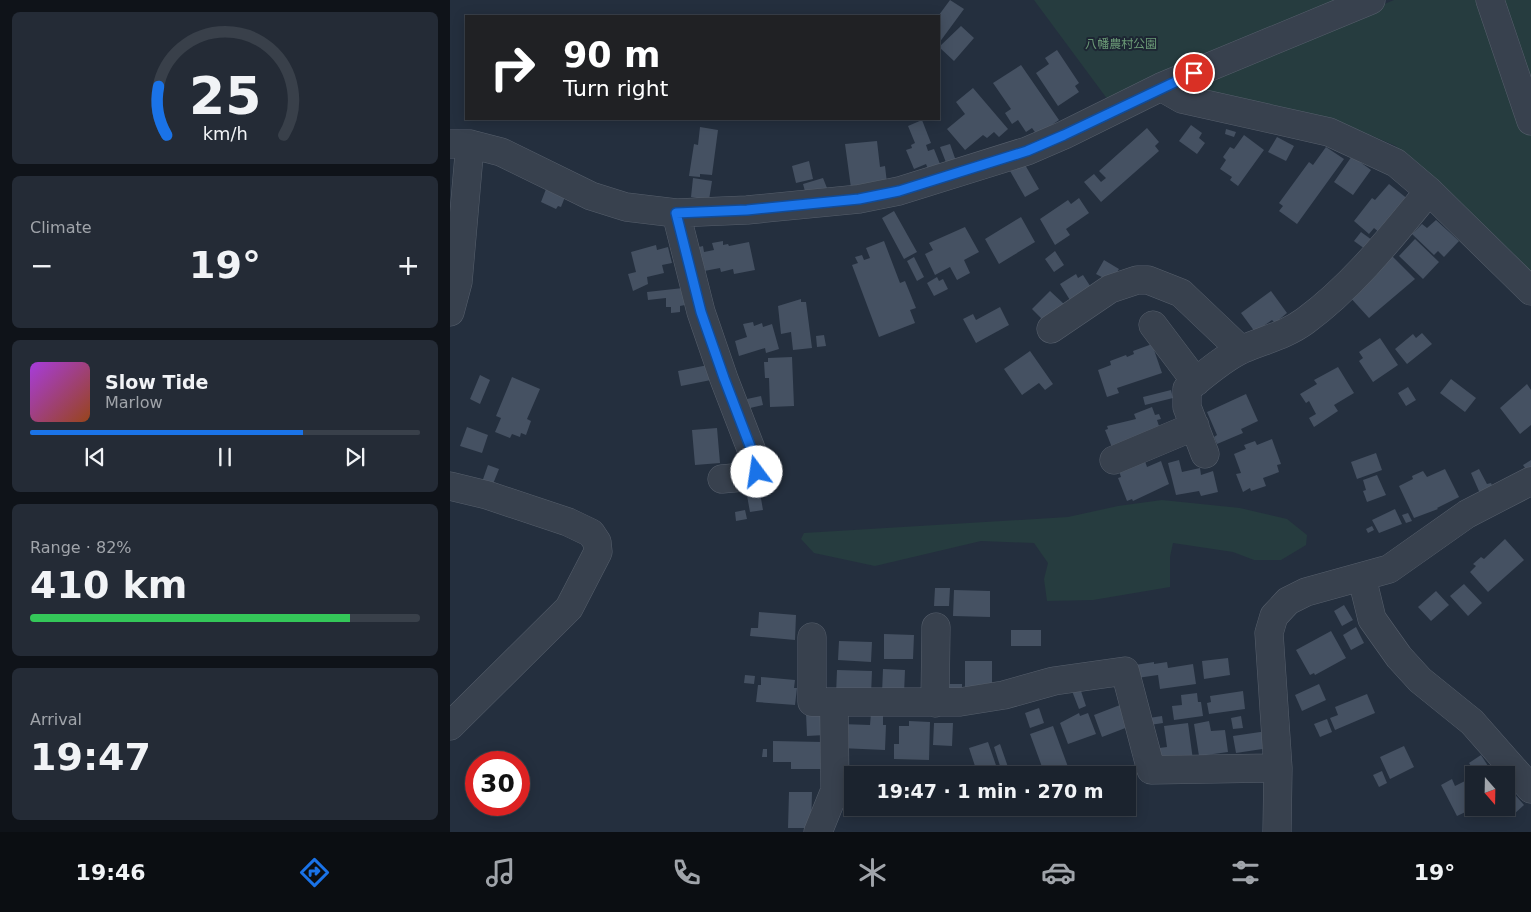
<!DOCTYPE html>
<meta charset="utf-8">
<style>
body{margin:0;font-family:"DejaVu Sans","Noto Sans JP",sans-serif;background:#242b36;color:#f1f3f6;height:100vh;display:flex;flex-direction:column;font-size:19px;white-space:nowrap}
*{box-sizing:border-box;margin:0}
p{font-size:16px;color:#a0a4aa}
.icon{flex:none;width:28px;height:28px;fill:none;stroke:currentColor;stroke-width:2;stroke-linecap:round;stroke-linejoin:round}
.map{position:relative;flex:1;overflow:hidden}
.details{display:flex;flex-direction:column;gap:12px;padding:12px;background:#0f1319;width:450px}
.details>*{flex:none}
.hud{position:absolute;left:15px;top:15px;width:475px;height:105px;border-radius:0px;box-shadow:0 2px 12px #0003,0 0 0 1px #39404a;background:#202124;color:#fff;overflow:hidden}
.needle{width:32px;rotate:160deg}
.controls{position:absolute;left:1015px;top:766px;display:grid;gap:10px}
.controls a{display:grid;place-items:center;width:50px;height:50px;border-radius:0px;background:#1b232e;box-shadow:0 2px 12px #0003,0 0 0 1px #39404a;font-size:25px}
.speed{position:absolute;left:15px;top:751px;display:flex;gap:10px;font-size:25px;font-weight:700;text-align:center}
.speed>*{display:grid;place-content:center;width:65px;height:65px;border-radius:50%;background:#1b232e;box-shadow:0 2px 12px #0003,0 0 0 1px #39404a;line-height:1}
.speed .limit{border:8px solid #d22;background:#fff;color:#111}
.pin{position:absolute;display:grid;place-items:center;width:42px;height:42px;color:#fff;margin:-21px;border:2px solid #fff;border-radius:50%;box-shadow:0 1px 5px #0007}
.me{position:absolute;width:55px;margin:-28px;rotate:346deg;stroke-linejoin:round;filter:drop-shadow(0 0 4px #0008)}
.turn{display:flex;align-items:center;gap:18px;height:105px;padding:0 15px;font-size:22px}
.turn .icon{width:65px;height:65px;stroke-width:2.5}
.turn b{display:block;font-size:35px;line-height:42px}
.big{font-size:38px;font-weight:700;line-height:1.1}
.details .tile{flex:1;display:flex;flex-direction:column;justify-content:center;gap:8px;min-width:0;padding:0 18px;border-radius:8px;background:#242b36}
.details .dial{align-items:center;gap:0}
.dial svg{height:130px;overflow:visible;fill:none;stroke:#39404a;stroke-width:7;stroke-linecap:round;text-anchor:middle}
.dial text{fill:#f1f3f6;stroke:none}
.song{display:flex;align-items:center;gap:15px}
.cover{width:60px;height:60px;border-radius:8px;background:linear-gradient(135deg,hsl(280 70% 55%),hsl(20 70% 35%))}
.played{height:5px;border-radius:2px;background:linear-gradient(90deg,#1a73e8 70%,#39404a 70%)}
.keys{display:flex;justify-content:space-around;direction:ltr}
.heat{display:flex;justify-content:space-between;align-items:center;font-size:28px;direction:ltr}
.charge{height:8px;border-radius:4px;background:linear-gradient(90deg,#34c759 82%,#39404a 0)}
.trip{position:absolute;left:394px;top:766px;width:292px;height:50px;border-radius:0px;background:#1b232e;box-shadow:0 2px 12px #0003,0 0 0 1px #39404a;font-weight:700;line-height:50px;text-align:center}
.dock{display:flex;height:80px;justify-content:space-around;align-items:center;background:#0b0e12;color:#a0a4aa}
.dock .icon{width:35px;height:35px}
.dock .active{color:#1a73e8}
.dock b{font-size:22px;color:#f1f3f6}
main{display:flex;flex:1;min-height:0}
.map>svg:first-child{display:block}
</style>
<main>
<section class="details">
<div class="tile dial"><svg viewBox="0 0 100 80">
<path d="M14 69A42 42 0 1 1 86 69"/>
<path d="M14 69A42 42 0 0 1 9 39" stroke="#1a73e8"/>
<text x="50" y="56" font-size="32" font-weight="700">25</text>
<text x="50" y="72" font-size="11">km/h</text>
</svg></div>
<div class="tile"><p>Climate</p>
<div class="heat"><a>−</a><b class="big">19°</b><a>+</a></div>
</div>
<div class="tile">
<div class="song"><i class="cover"></i><div><b>Slow Tide</b><p>Marlow</p></div></div>
<div class="played"></div>
<div class="keys"><svg class="icon" aria-label="previous" viewBox="0 0 24 24"><path d="M18 5L8 12l10 7zM5 5v14"/></svg><svg class="icon" aria-label="pause" viewBox="0 0 24 24"><path d="M8 5v14M16 5v14"/></svg><svg class="icon" aria-label="next" viewBox="0 0 24 24"><path d="M6 5l10 7-10 7zM19 5v14"/></svg></div>
</div>
<div class="tile"><p>Range · 82%</p><b class="big">410 km</b><div class="charge"></div></div>
<div class="tile"><p>Arrival</p><b class="big">19:47</b></div>
</section>
<div class="map">
<svg width="1081" height="832" viewBox="0 0 1081 832">
<rect width="100%" height="100%" fill="#242f3e"/>
<!-- green -->
<path fill="#263c3f" d="M584 0H891L658 100Z
M944 0H1081V281L946 146 880 118 747 93 758 78Z
M712 500 790 508 837 519 857 535 856 545 831 560H804L783 552 723 543 720 557V587L643 600 597 601 594 579 598 563 584 543 531 541 425 566 364 553 351 539 354 533 618 517 668 506Z"/>
<!-- building -->
<path fill="#455162" d="M500 0 514 9 489 43V15Z
M511 26 524 38 504 61 489 47Z
M607 50 629 83 625 86 629 92 608 106 586 73 599 64 595 58Z
M571 65 609 120 587 135 582 128 576 132 568 120 562 124 555 113 561 109 543 83Z
M523 88 558 129 549 137 544 132 537 138 533 135 515 150 497 129 515 114 506 102Z
M472 120 481 143 476 145 478 151 484 149 490 164 478 169 476 164 464 169 456 150 462 148 461 145 465 143 458 126Z
M741 125 752 133 749 138 755 143 747 154 729 141Z
M250 127 268 130 262 175 250 174V177L239 176 244 144 248 145Z
M697 128 709 142 705 146 709 151 651 202 634 182 644 174 651 182 656 178 649 171Z
M776 129 786 132 784 137 775 134Z
M794 135 814 150 788 186 780 180 782 177 770 169 776 160 773 157 780 147 784 149Z
M827 137 844 146 836 161 818 152Z
M427 141 430 167 435 166 437 183 401 188 395 144Z
M500 144 506 161 497 165 490 147Z
M876 147 894 159 847 224 829 211 833 206 829 203 859 162 863 165Z
M902 156 921 170 903 195 884 182Z
M359 161 363 179 346 183 342 166Z
M574 163 589 189 575 197 560 171Z
M243 178 262 181 259 200 241 197Z
M373 178 377 188 356 195 353 184Z
M939 184 959 200 930 233 924 228 919 234 904 221 922 198 925 200Z
M96 189 115 197 111 207 108 206 106 209 91 202Z
M629 198 639 213 616 229 620 235 605 245 590 219 618 200 621 204Z
M444 211 467 252 454 259 432 218Z
M571 217 585 242 549 264 535 239Z
M986 220 1009 241 994 257 988 251 984 255 962 234 972 224 977 228Z
M515 227 529 252 514 260 520 273 507 280 500 267 485 275 475 254 483 250 479 243Z
M911 232 922 240 915 249 904 241Z
M965 239 989 262 973 279 949 256Z
M273 241V245L278 244 279 246 299 242 305 270 284 274 283 269 271 272 270 268 249 272 245 248 253 246 254 252 264 250 262 243Z
M434 241 450 283 455 281 466 308 460 310 465 323 429 337 402 265 408 263 405 257 412 255 414 260 420 258 416 248Z
M206 245 207 250 218 247 222 263 212 265 214 273 197 277 198 284 183 291 178 274 186 272 181 252Z
M605 251 614 265 604 272 595 259Z
M938 252 965 279 919 318 898 295Z
M464 257 474 277 467 281 457 261Z
M654 260 669 269 661 282 646 274Z
M626 274 628 278 633 275 644 292 623 305 610 284Z
M487 277 489 281 493 279 498 289 484 296 477 283Z
M233 288 235 305 230 306V312L221 313V307H216V298L198 300 197 292Z
M600 291 614 304 596 323 582 309Z
M821 291 837 313 825 323 822 320 805 332 791 313Z
M351 299V302H356L362 348 343 350 341 332 331 334 328 306Z
M550 307 559 325 526 343 513 319 523 314 526 320Z
M303 322 304 326 312 323 313 327 322 324 329 349 316 353 315 348 289 356 285 341 297 337 293 324Z
M972 333 982 344 957 364 945 349 963 334 966 338Z
M374 335 376 346 367 347 366 336Z
M930 338 948 365 923 382 909 361 913 358 909 352Z
M702 344 712 373 667 388 669 393 657 397 648 370 661 365 660 361 676 355 677 357 684 354 683 351Z
M580 351 603 384 595 390 589 383 572 395 554 369Z
M342 357 344 406 320 407 319 378H315L314 362H318V358Z
M258 365 261 380 231 386 228 371Z
M888 367 904 393 884 405 888 411 864 427 859 418 866 414 859 401 856 403 850 394 867 384 864 380Z
M30 375 40 380 30 404 20 399Z
M62 377 90 389 77 419 81 421 76 435 71 433 70 437 62 434 60 438 45 432 51 418 46 416Z
M1001 379 1026 398 1015 412 990 393Z
M1077 384 1081 390V425L1070 434 1050 408Z
M958 387 966 400 956 406 948 393Z
M721 390 723 398 695 405 693 397Z
M796 394 808 421 791 429 793 433 767 444 764 437 767 435 757 412Z
M311 396 313 405 300 408 297 399Z
M702 407 705 415 709 414 711 419 707 420 711 432 663 450 655 430 658 429 657 426 686 419 684 414Z
M17 427 38 435 32 453 10 446Z
M267 428 270 463 245 465 242 430Z
M822 439 831 464 827 465 829 472 813 478 816 486 801 491 800 488 793 492 786 474 791 473 784 454 796 449 794 445 805 441 807 445Z
M926 453 932 470 907 479 901 462Z
M729 460 732 472 750 468 751 475 763 471 768 492 751 496 749 491 726 495 718 463Z
M1081 460V469L1077 471 1073 465Z
M695 461 697 467 711 461 719 484 683 501 682 499 677 501 668 478 671 477 669 471Z
M38 465 49 469 41 489 31 485Z
M995 469 1009 497 987 508 988 509 964 518 949 486 963 479 962 476 973 471 977 477Z
M1029 469 1037 484 1041 483 1045 492 1032 498 1021 473Z
M927 475 936 495 917 502 913 491 916 490 913 480Z
M309 487 313 510 300 512 296 490Z
M945 509 952 524 929 533 922 520Z
M295 510 297 519 286 521 285 512Z
M958 513 962 521 956 523 952 515Z
M922 526 924 530 918 533 916 529Z
M1055 539 1074 560 1038 592 1020 572 1026 566 1023 564 1031 557 1034 559Z
M1014 584 1032 603 1018 616 1000 596Z
M485 588H500L499 606H484Z
M504 590 540 591V617L503 616Z
M986 591 999 605 981 621 968 607Z
M894 605 903 620 892 626 884 611Z
M309 612 346 615 345 640 300 636 301 628H308Z
M906 627 914 643 901 650 893 635Z
M561 630H591V646H561Z
M881 631 896 658 865 675 864 673 860 675 846 650Z
M434 634 464 635 463 659H434Z
M389 641 422 642 421 662 388 660Z
M778 658 780 675 754 679 752 661Z
M515 661H542V689H515Z
M704 662V664L717 662 718 668 743 664 746 684 710 689 708 675 687 678 685 665Z
M433 669 455 670 454 694 432 693Z
M387 670 422 671 421 695H386Z
M295 675 305 676 304 684 294 683Z
M311 677 345 680 344 688H347L345 705 306 702 308 685H311Z
M491 684H512V694H491Z
M869 684 876 700 852 711 845 695Z
M630 688 636 706 629 709 622 691Z
M793 691 795 709 759 714 757 703 761 702 760 696Z
M747 693 748 702H751L753 716 724 720 722 706 732 705 731 695Z
M917 694 925 713 885 730 880 718 888 715 885 707Z
M670 705 678 727 652 737 644 715Z
M589 708 594 723 580 728 575 713Z
M374 712 375 735 357 736 356 713Z
M421 713 433 714V725H436L435 750 390 748 391 724 420 725Z
M629 713 630 716 638 713 646 734 618 744 610 723Z
M712 716 713 723 700 725 699 718Z
M791 716 793 728 783 729 781 718Z
M877 719 882 732 870 737 864 724Z
M459 721 480 722 479 760 444 759V744H449V726H459Z
M759 721 761 731 775 730 778 752 749 756 744 724Z
M484 723H503L502 746 483 745Z
M738 723 743 760 711 765 709 748 717 747 714 726Z
M603 726 621 775H595L580 734Z
M817 731 819 748 786 753 783 736Z
M323 741 373 742 372 769H341V762H323Z
M538 742 548 771 528 775 519 748Z
M550 744 558 767 551 769 544 747Z
M954 746 964 767 940 779 930 757Z
M313 749H317V757H312Z
M1031 755 1040 769 1027 775 1019 763Z
M1046 770 1050 775H1040Z
M932 771 937 783 929 787 923 775Z
M1002 779 1005 786 1017 780 1022 789 1024 788V808L1007 816 991 785Z
M391 783H402V806H392Z
M1060 789 1074 805 1063 815 1056 808V793Z
M339 792H362L361 828H338Z"/>
<g fill="none" stroke-linecap="round" stroke-linejoin="round">
<defs>
<path id="minor" d="M1040 0 1081 121
M711 87 732 99 879 132 946 163 979 191 1081 291
M0 144H20L51 152 141 196 176 207 226 213 297 210 409 199 449 191 577 151 614 135 711 87 921 0
M226 213 251 312 274 379 308 467 305 476 272 479
M0 312 8 282 20 144
M703 325 746 382
M601 329 660 289 687 280H698L731 293 791 350
M755 454 737 407V389C753 376 773 358 793 349 814 340 836 335 855 321 904 285 941 237 979 191
M664 460 745 426
M0 486 37 495 118 522 141 533 147 542 148 552 119 608 0 726
M912 578 922 619 949 657 970 680 1022 722 1081 789
M362 637V702H510L554 695 604 681 675 671 701 770 828 768
M485 703 486 627
M368 832 385 790 384 703
M827 832 828 768 819 633 824 616 838 601 856 592 939 569 1017 514 1081 481"/>
</defs>
<!-- minor casing -->
<use href="#minor" stroke="#565f6c" stroke-width="29"/>
<!-- minor -->
<use href="#minor" stroke="#38414e" stroke-width="28"/>
</g>
<g fill="none" stroke-linecap="round" stroke-linejoin="round">
<defs>
<path id="route" d="M307 472 308 467 274 378 251 312 226 213 297 210 409 199 449 191 577 151 614 135 744 73"/>
</defs>
<!-- route casing -->
<use href="#route" stroke="#114b97" stroke-width="12"/>
<!-- route -->
<use href="#route" stroke="#1a73e8" stroke-width="9"/>
</g>
<g text-anchor="middle" dominant-baseline="central" stroke-width="4" stroke-linejoin="round" paint-order="stroke">
<!-- park labels -->
<g font-size="12" fill="#6b9a76" stroke="#1d2633">
<text x="671" y="44">八幡農村公園</text>
</g>
</g>
</svg>
<div class="controls">
<a><svg class="needle" viewBox="-14 -14 28 28"><path d="M0-13l5 13h-10z" fill="#e53935"/><path d="M0 13l5-13h-10z" fill="#a0a4aa"/></svg></a>
</div>
<div class="speed"><div class="limit">30</div></div>
<div class="pin" style="left:744px;top:73px;background:#d93025"><svg class="icon" aria-label="arrive" viewBox="0 0 24 24"><path d="M6 21V4h12l-3 4 3 4H6"/></svg></div>
<svg class="me" style="left:307px;top:472px" viewBox="-20 -20 40 40"><circle r="19" fill="#fff"/><path d="M0-13L10 11 0 6-10 11z" fill="#1a73e8"/></svg>
<div class="trip">19:47 · 1 min · 270 m</div>
<div class="hud">
<div class="turn"><svg class="icon" aria-label="right" viewBox="0 0 24 24"><path d="M7 20v-9h11M14 6l5 5-5 5"/></svg><div><b>90 m</b>Turn right</div></div>
</div>
</div>
</main>
<nav class="dock">
<b>19:46</b>
<svg class="icon active" aria-label="directions" viewBox="0 0 24 24"><path d="M12 3l9 9-9 9-9-9zM9 14v-3h6M13 9l2 2-2 2"/></svg>
<svg class="icon" aria-label="music" viewBox="0 0 24 24"><path d="M9 18V5l10-2v13"/><circle cx="6" cy="18" r="3"/><circle cx="16" cy="16" r="3"/></svg>
<svg class="icon" aria-label="phone" viewBox="0 0 24 24"><path d="M5 4h4l2 5-3 2q2 4 5 5l2-3 5 2v4C11 20 4 13 5 4z"/></svg>
<svg class="icon" aria-label="climate" viewBox="0 0 24 24"><path d="M12 3v18M4 7l16 10M4 17L20 7"/></svg>
<svg class="icon" aria-label="car" viewBox="0 0 24 24"><path d="M5 17H2v-5l4-1 3-4h7l3 4 3 1v5h-3M9 17h6M6 11h13"/><circle cx="7" cy="17" r="2"/><circle cx="17" cy="17" r="2"/></svg>
<svg class="icon" aria-label="filters" viewBox="0 0 24 24"><path d="M4 7h16M4 17h16"/><circle cx="9" cy="7" r="2"/><circle cx="15" cy="17" r="2"/></svg>
<b>19°</b>
</nav>
